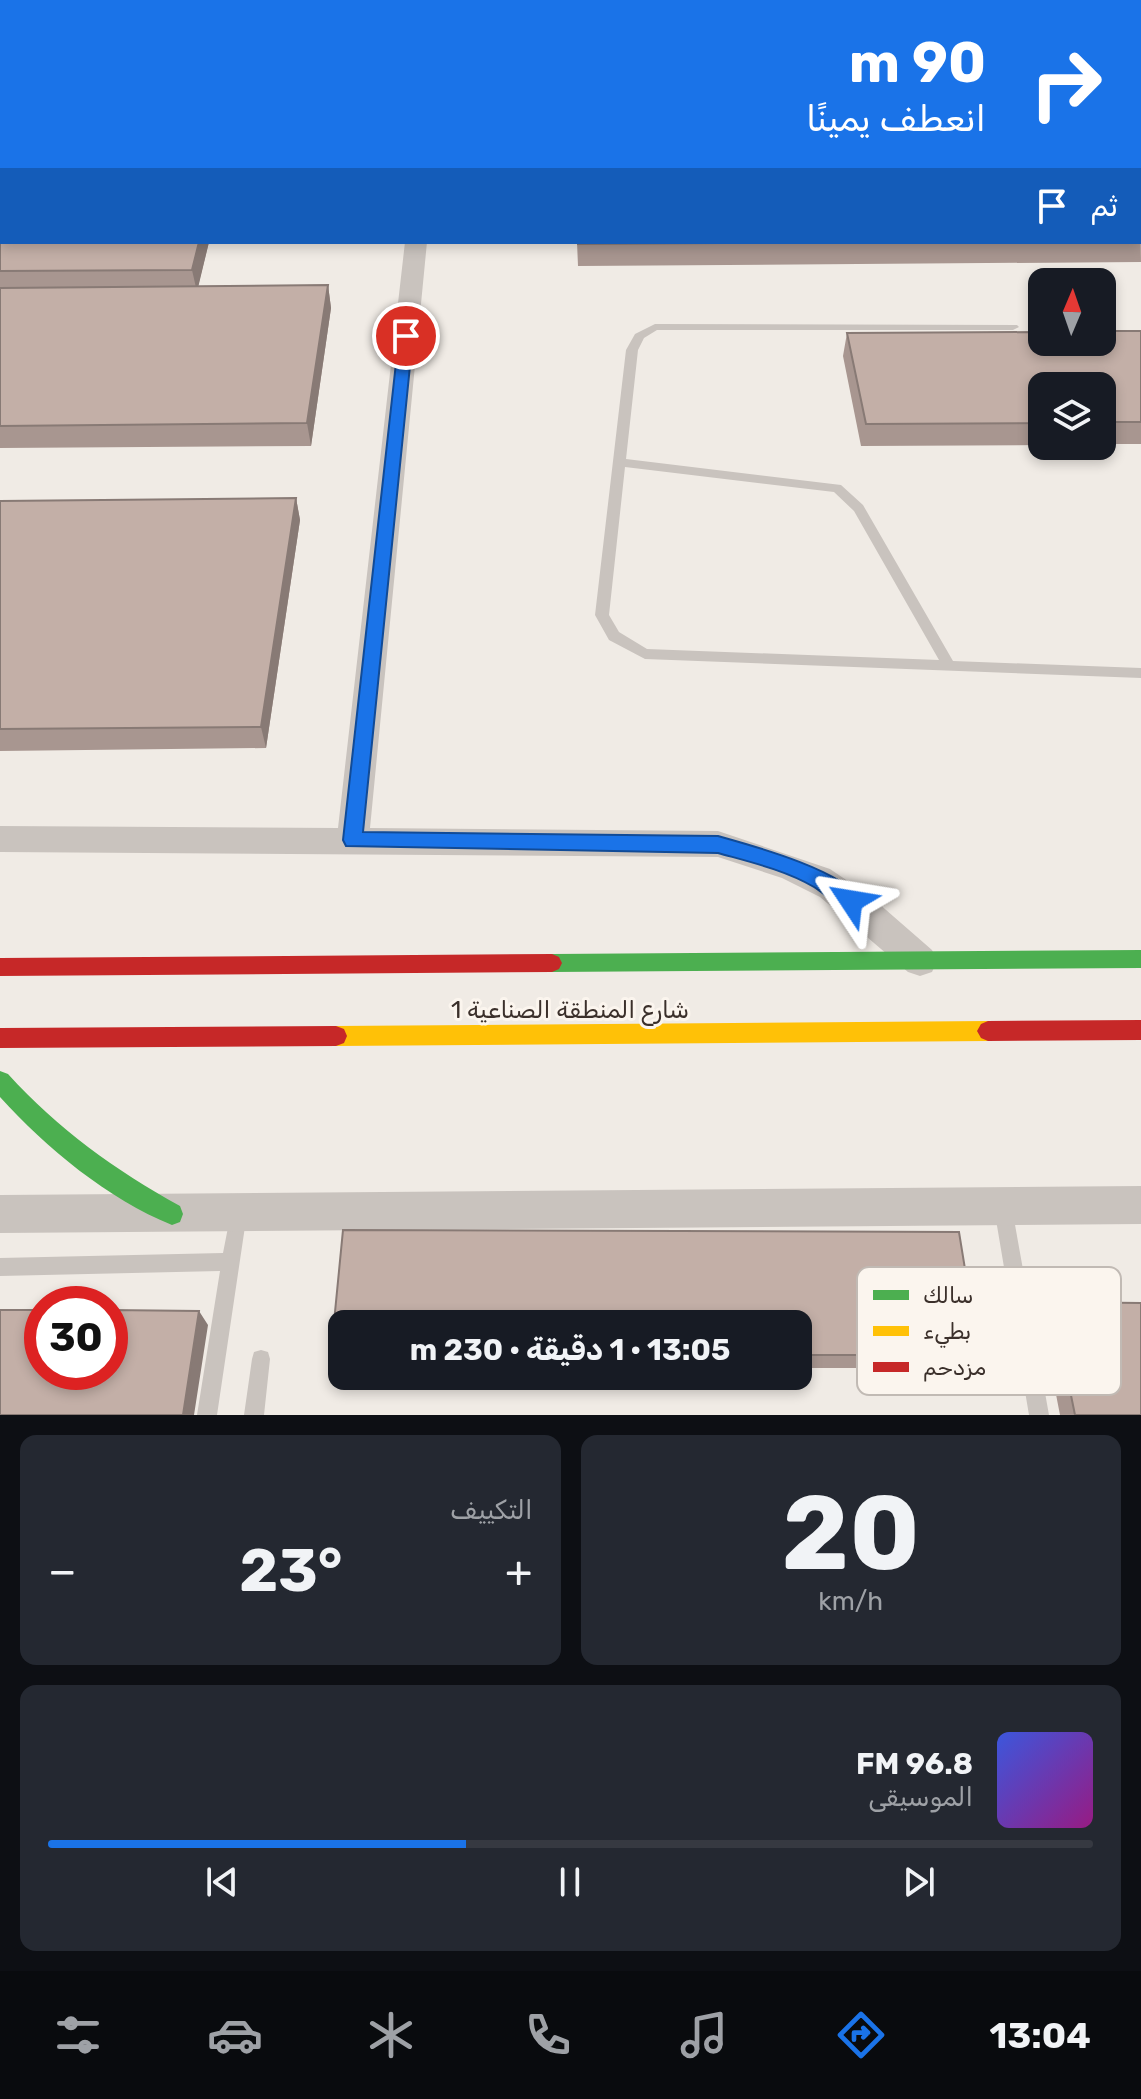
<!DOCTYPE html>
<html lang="ar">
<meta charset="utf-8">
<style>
body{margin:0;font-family:Rubik,"Noto Sans Arabic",sans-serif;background:#242831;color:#f1f3f6;direction:rtl;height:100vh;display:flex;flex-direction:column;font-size:30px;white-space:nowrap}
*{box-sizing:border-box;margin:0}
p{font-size:26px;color:#9ea1a6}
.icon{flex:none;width:44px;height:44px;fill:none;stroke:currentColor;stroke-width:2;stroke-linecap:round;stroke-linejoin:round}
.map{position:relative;height:1415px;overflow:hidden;direction:ltr}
.sheet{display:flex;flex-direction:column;gap:20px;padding:20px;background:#0d0f14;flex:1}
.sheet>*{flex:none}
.hud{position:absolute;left:0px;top:0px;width:1142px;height:244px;box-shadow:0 4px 12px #0003;direction:rtl;background:#1a73e8;color:#fff;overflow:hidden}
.needle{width:52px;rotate:2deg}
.tools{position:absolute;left:1028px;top:268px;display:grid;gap:16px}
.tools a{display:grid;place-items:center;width:88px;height:88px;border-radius:16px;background:#171b24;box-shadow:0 4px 12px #0003;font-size:40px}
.speed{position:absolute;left:24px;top:1286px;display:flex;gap:16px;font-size:40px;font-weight:700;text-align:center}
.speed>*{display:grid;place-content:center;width:104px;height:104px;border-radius:50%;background:#171b24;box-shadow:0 4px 12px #0003;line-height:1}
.speed .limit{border:12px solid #d22;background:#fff;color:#111}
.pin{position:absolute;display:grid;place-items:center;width:68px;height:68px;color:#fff;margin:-34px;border:4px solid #fff;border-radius:50%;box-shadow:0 2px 8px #0007}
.me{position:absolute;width:88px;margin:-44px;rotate:303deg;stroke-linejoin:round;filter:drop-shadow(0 0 6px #0008)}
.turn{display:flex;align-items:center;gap:28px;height:168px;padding:0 24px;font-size:36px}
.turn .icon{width:104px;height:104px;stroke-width:2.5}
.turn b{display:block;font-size:56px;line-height:68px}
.then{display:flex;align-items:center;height:76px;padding:0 24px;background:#0003;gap:16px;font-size:30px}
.big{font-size:60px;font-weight:700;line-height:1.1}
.sheet .tile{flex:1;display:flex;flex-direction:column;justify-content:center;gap:12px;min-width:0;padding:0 28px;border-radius:16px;background:#242831}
.sheet .dial{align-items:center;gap:0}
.dial b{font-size:104px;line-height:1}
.song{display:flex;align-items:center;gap:24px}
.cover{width:96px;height:96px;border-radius:12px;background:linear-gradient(135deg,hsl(230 70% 55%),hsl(310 70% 35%))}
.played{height:8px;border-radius:4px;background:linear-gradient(90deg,#1a73e8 40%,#363941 40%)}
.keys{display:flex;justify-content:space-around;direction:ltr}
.heat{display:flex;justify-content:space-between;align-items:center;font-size:44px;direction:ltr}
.sheet .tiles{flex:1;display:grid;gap:20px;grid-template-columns:1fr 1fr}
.tile:last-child{grid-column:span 2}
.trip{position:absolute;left:328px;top:1310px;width:484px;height:80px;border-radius:16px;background:#171b24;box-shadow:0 4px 12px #0003;font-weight:700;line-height:80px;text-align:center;direction:rtl}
.tabs{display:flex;height:128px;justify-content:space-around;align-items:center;background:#090b0e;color:#9ea1a6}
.tabs .icon{width:56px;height:56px}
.tabs .active{color:#1a73e8}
.tabs b{font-size:36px;color:#f1f3f6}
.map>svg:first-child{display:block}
</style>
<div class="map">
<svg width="1141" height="1415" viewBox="0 0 1141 1415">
<rect width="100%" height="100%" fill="#f0ebe5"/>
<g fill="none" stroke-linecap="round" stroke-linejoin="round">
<!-- lane -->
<path fill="#c9c3be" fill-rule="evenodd" d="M655 324 1017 325 1019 327 1013 330H657L644 338 638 350 626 459 841 485 863 505 953 661 1141 668V678L645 659 609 640 595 615 626 350 635 334ZM625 467 834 492 854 511 939 660 647 649 619 632 609 615Z
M1003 1199 1009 1202 1012 1208 1049 1415H1029L994 1208 997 1202Z
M238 1204 244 1207 247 1213 217 1415H197L220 1271 0 1276V1258L223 1253 232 1207Z
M261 1350 268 1352 270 1359 264 1415H244L252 1359 254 1352Z"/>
<!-- street -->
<path fill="#c9c3be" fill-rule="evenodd" d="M431 0H449V2H431Z
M1140 153H1141V165H1140Z
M405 242H427L370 828 718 831 830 869 870 896 932 950 937 961 932 972 920 976 908 972 820 897 782 878 718 857 0 852V826L338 828Z
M1141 1186V1224L0 1233V1195Z"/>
<!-- fast -->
<path fill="#4caf50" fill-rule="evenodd" d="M1141 950V968L552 972 545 969 542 963 545 957 552 954Z
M0 1071 8 1074C58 1129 115 1170 180 1206L183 1214 180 1222 172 1225C108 1199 46 1148 0 1097Z"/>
<!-- slow -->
<path fill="#ffc107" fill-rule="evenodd" d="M988 1021 995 1024 999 1031 995 1038 988 1041 336 1046 328 1043 325 1036 328 1029 336 1026Z"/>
<!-- jam -->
<path fill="#c62828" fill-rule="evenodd" d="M552 954 559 957 562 963 559 969 552 972 0 976V958Z
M1141 1020V1040L988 1041 981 1038 977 1031 981 1024 988 1021Z
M336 1026 344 1029 347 1036 344 1043 336 1046 0 1048V1028Z"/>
</g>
<!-- wall -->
<path fill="#a89690" d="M0 21H2V189H0Z
M1140 191 1141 262 578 266 577 242H1140Z
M0 214 2 242H209L198 286 328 285 331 308 311 446 0 448Z
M1141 331V444H1102V386H1042V445L861 446 843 356 847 333Z
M296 498 300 520 266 748 0 751V501Z
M343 1230 959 1232 979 1355 969 1368H798V1324H342V1366H337L331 1353Z
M1052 1302 1141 1415H1060L1041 1317Z"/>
<!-- shaded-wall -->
<path fill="#887a75" d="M199 242H209L197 292 192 270Z
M328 285 331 308 311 446 307 423Z
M296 498 300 520 266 748 261 727Z
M199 1311 208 1325 194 1415H183Z"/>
<!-- building -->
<path fill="#c3afa7" stroke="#887a75" stroke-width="2" d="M0 21H2V167H0Z
M1140 191 1141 193 1140 240Z
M2 209V242H199L192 270 0 271V214Z
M578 242H850L578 244Z
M328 285 307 423 0 426V288Z
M1102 331H1141V422H1102V386H1042V423L866 424 847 333 1042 332V342H1102Z
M296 498 261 727 0 729V501Z
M343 1230 959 1232 979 1355H798V1324H342V1353H331Z
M1052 1302 1141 1303V1415H1075Z
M0 1310H42V1372H110V1310L199 1311 183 1415H0Z"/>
<!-- route -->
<path fill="#1a73e8" stroke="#114b97" stroke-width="2" d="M406 332 413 336 363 832 718 836C750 845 847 871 861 901L858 908C842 913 827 895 814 887 785 870 750 862 718 853L346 846 343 840 399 336Z"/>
<g text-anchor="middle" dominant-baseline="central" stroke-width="6" stroke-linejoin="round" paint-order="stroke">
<!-- street labels -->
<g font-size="24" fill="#3b302b" stroke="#fbf5ee">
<text x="570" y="1010">شارع المنطقة الصناعية 1</text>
</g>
</g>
<!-- legend -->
<rect x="857" y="1267" width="264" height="128" rx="12" fill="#fbf5ee" stroke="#c1bab4" stroke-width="2"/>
<rect x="873" y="1290" width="36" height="10" fill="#4caf50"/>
<rect x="873" y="1326" width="36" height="10" fill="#ffc107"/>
<rect x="873" y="1362" width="36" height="10" fill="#c62828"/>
<g font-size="22" fill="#3b302b">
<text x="923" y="1303">سالك</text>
<text x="923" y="1339">بطيء</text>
<text x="923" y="1375">مزدحم</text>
</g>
</svg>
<div class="tools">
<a><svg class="needle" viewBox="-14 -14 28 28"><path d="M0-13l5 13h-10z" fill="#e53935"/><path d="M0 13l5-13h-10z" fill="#9ea1a6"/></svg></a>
<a><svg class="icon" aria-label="layers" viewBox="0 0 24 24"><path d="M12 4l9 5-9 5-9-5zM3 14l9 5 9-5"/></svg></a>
</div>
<div class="speed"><div class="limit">30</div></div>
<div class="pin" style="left:406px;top:336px;background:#d93025"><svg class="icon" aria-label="arrive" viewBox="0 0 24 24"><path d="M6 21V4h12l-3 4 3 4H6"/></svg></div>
<svg class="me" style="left:851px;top:901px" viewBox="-20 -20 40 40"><path d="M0-17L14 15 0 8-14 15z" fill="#1a73e8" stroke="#fff" stroke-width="4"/></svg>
<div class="trip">13:05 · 1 دقيقة · 230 m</div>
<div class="hud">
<div class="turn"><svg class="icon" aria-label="right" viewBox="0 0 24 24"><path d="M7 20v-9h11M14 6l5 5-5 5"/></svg><div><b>90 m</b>انعطف يمينًا</div></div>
<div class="then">ثم<svg class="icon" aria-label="arrive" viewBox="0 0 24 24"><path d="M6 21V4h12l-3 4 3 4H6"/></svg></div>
</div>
</div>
<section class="sheet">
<div class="tiles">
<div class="tile dial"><b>20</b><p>km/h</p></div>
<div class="tile"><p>التكييف</p>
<div class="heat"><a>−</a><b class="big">23°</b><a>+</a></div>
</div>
<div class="tile">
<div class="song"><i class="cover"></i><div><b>96.8 FM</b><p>الموسيقى</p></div></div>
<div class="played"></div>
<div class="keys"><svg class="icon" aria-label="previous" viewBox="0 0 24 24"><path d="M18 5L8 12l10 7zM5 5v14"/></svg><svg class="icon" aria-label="pause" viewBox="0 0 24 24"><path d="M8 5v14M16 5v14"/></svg><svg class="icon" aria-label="next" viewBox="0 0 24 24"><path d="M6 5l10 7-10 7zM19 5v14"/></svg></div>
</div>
</div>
</section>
<nav class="tabs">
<b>13:04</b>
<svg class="icon active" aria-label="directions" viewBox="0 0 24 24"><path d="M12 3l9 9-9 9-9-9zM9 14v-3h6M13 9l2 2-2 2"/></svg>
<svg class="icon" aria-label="music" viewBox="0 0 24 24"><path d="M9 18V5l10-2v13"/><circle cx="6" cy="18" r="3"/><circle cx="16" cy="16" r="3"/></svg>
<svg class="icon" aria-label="phone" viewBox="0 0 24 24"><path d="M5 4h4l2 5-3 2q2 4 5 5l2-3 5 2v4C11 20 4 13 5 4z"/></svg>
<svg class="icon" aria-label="climate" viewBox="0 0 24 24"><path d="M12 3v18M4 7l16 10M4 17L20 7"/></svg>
<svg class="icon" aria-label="car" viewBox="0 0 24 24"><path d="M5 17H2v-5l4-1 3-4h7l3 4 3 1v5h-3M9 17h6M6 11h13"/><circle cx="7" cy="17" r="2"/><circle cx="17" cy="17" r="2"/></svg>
<svg class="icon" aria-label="filters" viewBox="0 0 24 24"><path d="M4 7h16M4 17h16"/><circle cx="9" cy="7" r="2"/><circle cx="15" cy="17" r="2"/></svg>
</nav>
